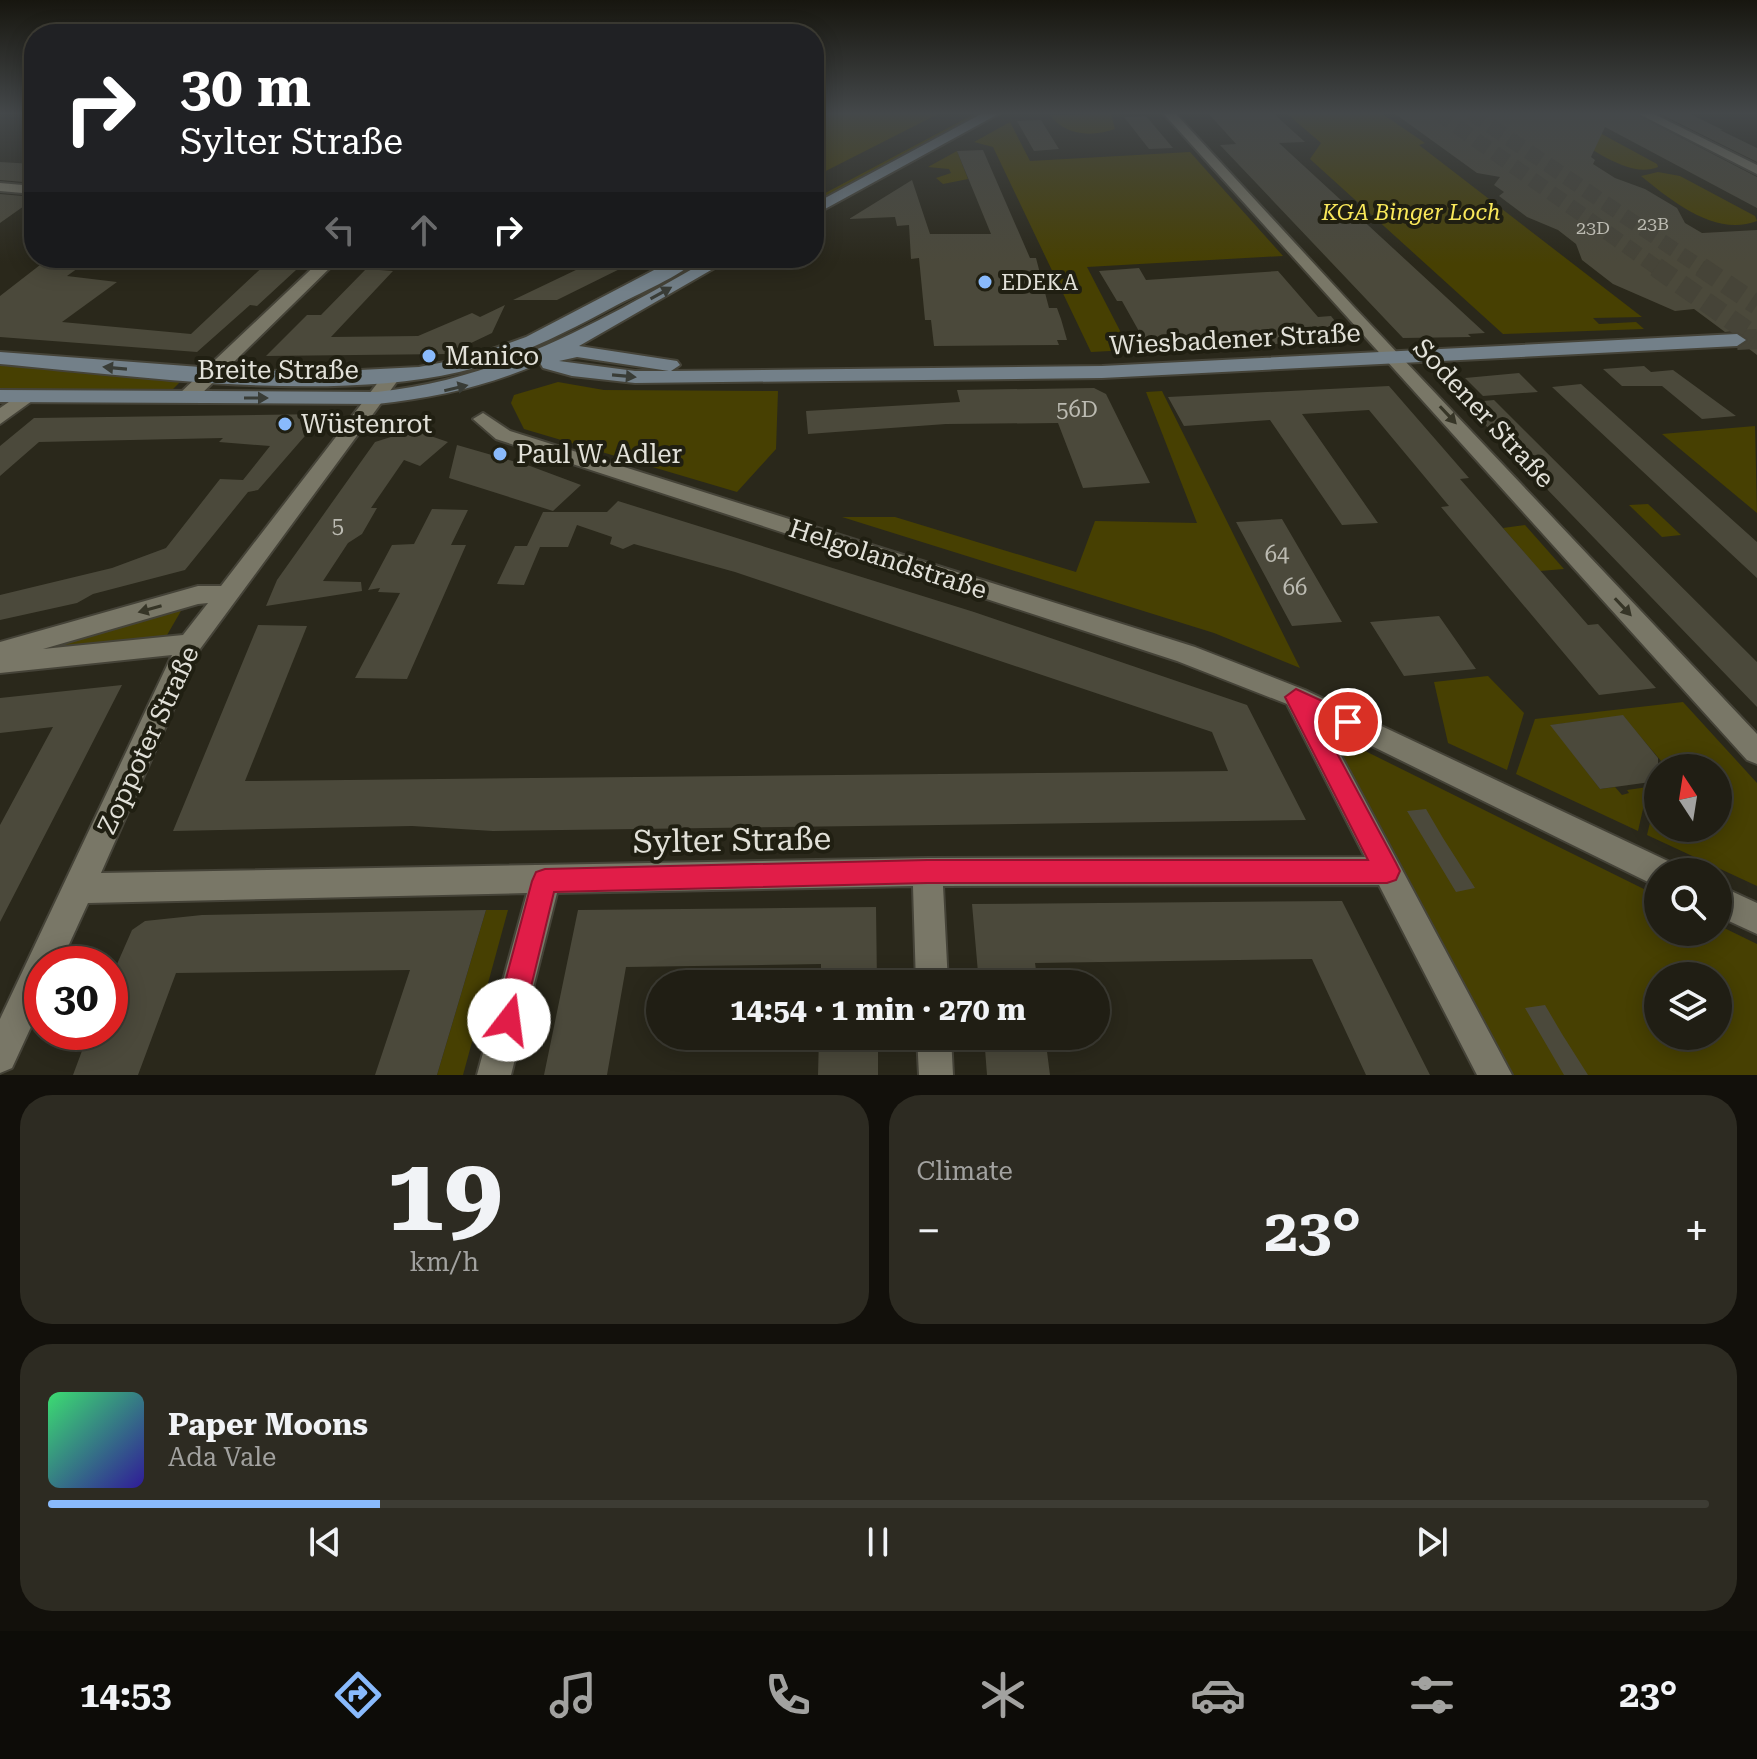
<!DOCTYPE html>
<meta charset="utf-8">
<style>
body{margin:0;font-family:"Roboto Serif",serif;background:#2d2b22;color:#f1f3f6;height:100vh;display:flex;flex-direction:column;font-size:30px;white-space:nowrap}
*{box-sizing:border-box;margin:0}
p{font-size:26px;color:#a2a2a0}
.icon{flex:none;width:44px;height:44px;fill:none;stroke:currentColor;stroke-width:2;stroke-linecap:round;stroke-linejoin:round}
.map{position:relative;height:1075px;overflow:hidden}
.sheet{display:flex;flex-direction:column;gap:20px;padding:20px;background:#12100b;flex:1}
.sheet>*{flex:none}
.hud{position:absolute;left:24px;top:24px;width:800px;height:244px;border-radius:32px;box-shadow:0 4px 20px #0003,0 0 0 2px #3d3c34;background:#202124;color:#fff;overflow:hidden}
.needle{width:52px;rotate:348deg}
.tools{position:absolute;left:1644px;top:754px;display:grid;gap:16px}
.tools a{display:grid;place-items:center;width:88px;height:88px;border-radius:50%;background:#201e14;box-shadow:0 4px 20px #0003,0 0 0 2px #3d3c34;font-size:40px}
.speed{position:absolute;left:24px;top:946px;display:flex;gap:16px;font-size:40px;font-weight:700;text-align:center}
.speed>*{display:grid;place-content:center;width:104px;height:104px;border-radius:50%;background:#201e14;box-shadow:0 4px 20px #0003,0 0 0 2px #3d3c34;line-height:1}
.speed .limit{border:12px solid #d22;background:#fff;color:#111}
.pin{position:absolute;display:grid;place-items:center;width:68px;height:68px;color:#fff;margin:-34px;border:4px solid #fff;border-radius:50%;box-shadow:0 2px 8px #0007}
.me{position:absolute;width:88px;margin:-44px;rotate:15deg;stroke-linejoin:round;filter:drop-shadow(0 0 6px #0008)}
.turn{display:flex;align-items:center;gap:28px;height:168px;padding:0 24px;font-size:36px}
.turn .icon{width:104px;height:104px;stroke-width:2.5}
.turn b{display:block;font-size:56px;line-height:68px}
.lanes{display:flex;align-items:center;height:76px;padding:0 24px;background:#0003;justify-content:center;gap:40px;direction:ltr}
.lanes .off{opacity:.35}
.big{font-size:60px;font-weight:700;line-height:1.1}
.sheet .tile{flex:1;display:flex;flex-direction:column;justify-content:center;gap:12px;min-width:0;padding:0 28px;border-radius:32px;background:#2d2b22}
.sheet .dial{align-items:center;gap:0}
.dial b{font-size:104px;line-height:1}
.song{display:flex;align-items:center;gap:24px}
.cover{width:96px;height:96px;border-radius:12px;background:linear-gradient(135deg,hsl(140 70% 55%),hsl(250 70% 35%))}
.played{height:8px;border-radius:4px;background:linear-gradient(90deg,#89bafc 20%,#3d3c34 20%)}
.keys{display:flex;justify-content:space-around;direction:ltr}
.heat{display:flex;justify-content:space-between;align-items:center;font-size:44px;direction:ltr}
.sheet .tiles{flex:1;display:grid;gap:20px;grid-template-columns:1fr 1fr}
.tile:last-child{grid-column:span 2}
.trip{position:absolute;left:646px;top:970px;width:464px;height:80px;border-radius:40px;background:#201e14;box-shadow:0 4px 20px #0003,0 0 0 2px #3d3c34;font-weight:700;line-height:80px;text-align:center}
.menu{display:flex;height:128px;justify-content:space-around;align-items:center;background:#0d0c08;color:#a2a2a0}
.menu .icon{width:56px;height:56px}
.menu .active{color:#89bafc}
.menu b{font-size:36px;color:#f1f3f6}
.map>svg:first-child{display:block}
</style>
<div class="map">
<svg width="1757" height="1075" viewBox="0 0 1757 1075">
<rect width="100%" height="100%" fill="#2a281b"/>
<!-- green -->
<path fill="#474002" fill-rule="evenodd" d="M814 113H940L814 177Z
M976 113H984L814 205V199Z
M1286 113H1381L1425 143 1419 145 1642 317 1593 318 1599 324 1636 322 1644 329 1503 334 1310 159 1321 143Z
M1111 114 1115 129C1091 137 1066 136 1050 115Z
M1010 122 1030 161 1190 152 1283 256 1087 267 1130 350 1091 352 993 147 974 142Z
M1589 127 1657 164 1658 167C1628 180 1585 143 1558 128Z
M957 151 968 179 943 184 936 178 951 173 949 169 928 167Z
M1658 172 1680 176 1755 216 1757 221C1715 237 1672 201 1641 176Z
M0 365 182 380 171 391 0 389Z
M558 382 604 390 778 391 776 449 737 492 524 429 511 403 514 395Z
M1162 391 1300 668 1214 633 842 517H895L1076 572 1095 521 1197 523 1146 392Z
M1755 426 1757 513 1662 434Z
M1648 504 1681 535 1662 537 1629 505Z
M1525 525 1564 569 1540 571 1503 528Z
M185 604 163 642 60 653 67 636Z
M1488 676 1524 713 1507 770 1448 743 1434 682Z
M1683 702 1757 783V886L1647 835 1658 789V828H1718V768H1667L1623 716 1551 725 1600 789 1615 787 1622 795 1629 793 1627 790 1648 787 1638 831 1516 774 1535 719Z
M1340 742H1347L1658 896V932H1718V925L1757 944V1075H1511L1328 746ZM1658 976H1718V1036H1658Z
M486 910H508L463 1075H437Z"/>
<!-- building -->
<path fill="#4b493b" d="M1394 113H1634L1757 177V208L1605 127 1591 157 1595 160 1593 164 1615 178 1645 189 1677 208 1685 223 1702 233 1757 230V355L1744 345 1748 338 1737 331 1725 332 1694 309 1675 311 1613 284 1582 260 1576 244 1558 230 1527 217 1499 196 1504 192 1494 185 1500 177 1477 173Z
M1658 113H1688L1723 130H1720L1757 148V162Z
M1209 114H1274L1305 142 1279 143 1485 333 1468 334 1471 337 1403 338 1220 145 1236 144Z
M1146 116 1173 148 1149 149 1124 117Z
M1041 120 1059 149 1034 151 1017 121Z
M983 150 1030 258H1036L1049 308H1057L1061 319 1067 340H1057L1059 345 934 346 931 320H925L919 258 911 259 909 225 897 226 895 217 849 219 912 180 930 234H991L957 151Z
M0 162 34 164V183L0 180Z
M0 194 34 197V199L0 223Z
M49 258H92L67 276 117 282 62 322 191 334 272 258H309L257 306 250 305 197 352 0 337V296Z
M601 258H642L557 300H513Z
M1139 268 1146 280 1278 271 1318 317 1331 316 1350 340 1239 346 1232 337 1145 342 1122 301H1117L1099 271Z
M366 269 393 271 331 337 418 336 472 313 480 317 505 305 492 333 448 354 266 356 307 315H321Z
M1644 366 1651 372 1673 370 1736 416 1702 419 1662 386H1622L1603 369Z
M1519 373 1538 392 1483 396 1465 378Z
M1581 384 1757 542V578L1552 387Z
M1389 386 1469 478 1460 479 1588 625 1598 624 1656 688 1599 695 1441 507 1449 506 1369 410 1302 414 1378 523 1342 525 1270 420 1184 426 1168 397Z
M1094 388 1106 394 1150 483 1083 488 1058 423 946 424 808 434 806 411 960 402 957 390Z
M1494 400 1757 662V707L1464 403Z
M324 414 258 490 248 492 185 570 93 594 77 603 0 620V595L112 568 166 548 220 479 243 480 270 446 219 442 223 438 39 442 0 476V446L34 418Z
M413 430 448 442 420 466 404 460 371 508H377L362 534 348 543 323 581 361 582 362 591 266 606 277 580 375 442Z
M457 445 530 466 581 485 553 511 449 478Z
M618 501 974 612 1247 705 1306 820 493 831 412 826 173 831 258 625 307 626 245 781 1228 771 1212 732 735 572 634 544 623 549 610 544 612 537 577 525 568 547H540L524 585 497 584 515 546H527L543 512H607Z
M432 509 468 510 451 545H466L407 679 355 678 400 593 378 592 380 588 368 590 392 545 414 544Z
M1282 519 1342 622 1292 626 1236 522Z
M1439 616 1476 669 1404 676 1370 622Z
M122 685 79 769 0 922V825L53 727 0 733V698Z
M1623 715 1658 758V781L1600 789 1550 725Z
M1426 809 1443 838 1475 888 1456 892 1407 811Z
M1342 901 1430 1075H1366L1312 959 1035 963 1038 984H979L972 904Z
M876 907 877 984H821V964L626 967 607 1075H544L578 910Z
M486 910 437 1075H375L410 970 176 973 138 1075H73L89 1032H110V980L132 930 145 921 202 915Z
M1545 1005 1562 1034 1588 1075H1564L1525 1008Z
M819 1036H878V1075H818Z
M984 1036H1045L1050 1075H987Z"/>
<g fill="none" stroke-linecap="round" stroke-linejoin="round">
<!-- secondary-tunnel -->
<path stroke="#464438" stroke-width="20" stroke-dasharray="20 10" stroke-linecap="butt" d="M1737 340 1757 339"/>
<!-- highway-tunnel-far1 -->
<path stroke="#464438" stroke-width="15" stroke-dasharray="15 8" stroke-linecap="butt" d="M1438 113 1659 269
M1471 113 1703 269"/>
<!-- highway-tunnel -->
<path stroke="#464438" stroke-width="20" stroke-dasharray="20 10" stroke-linecap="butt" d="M1656 267 1757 338
M1701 267 1757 305"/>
<defs>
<path id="street" d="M1163 113H1175L1353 306 1757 734V764L1747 760Z
M1637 113H1652L1757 165V174Z
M0 183 34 186V194L0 191Z
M323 258H340L193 402H179V394Z
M392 371 401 376 200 649 101 873 927 858 1365 857 1287 704 1177 661 496 439 473 419 483 413 510 431 1195 647 1305 690 1670 862 1674 872H1658V886L1648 882 1323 722 1512 1075H1477L1379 885 943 886 948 984H916L913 886 557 893 511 1075H477L527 893 88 903 60 964H42V1003L12 1068 0 1073V1019L172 655 0 673V642L198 586H221L386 372ZM208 603 183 635 43 649 198 604Z
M25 391 34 397 32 401 0 424V408Z
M1718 885 1757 903V934L1718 916Z
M917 1036H951L953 1075H919Z"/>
<path id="secondary" d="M983 113H1000L814 215V204Z
M677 258H698C682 276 637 294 615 306 565 333 514 359 459 372 323 403 139 376 0 364V352L240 370 321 372 419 367 470 357 526 337Z
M712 258H732L579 346 677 361 680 365 671 371 1102 366 1737 334 1746 340 1737 346 1102 378 635 383 572 376 543 368 540 363C488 386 434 398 377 404L0 402V390L377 392C505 378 602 320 712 258ZM577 357 669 371H635L559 361Z"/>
</defs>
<!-- street casing -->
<use href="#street" stroke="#454338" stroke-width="4"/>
<!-- secondary casing -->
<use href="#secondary" stroke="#454338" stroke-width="4"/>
<!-- street -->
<use href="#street" fill="#797767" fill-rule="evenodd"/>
<!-- secondary -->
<use href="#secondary" fill="#738089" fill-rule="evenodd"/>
</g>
<!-- one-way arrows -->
<defs><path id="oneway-solid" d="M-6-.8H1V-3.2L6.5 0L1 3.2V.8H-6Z" transform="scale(2)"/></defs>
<g fill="#393c36">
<use href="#oneway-solid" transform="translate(661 293) rotate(-29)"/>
<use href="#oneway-solid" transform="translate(115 368) rotate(-175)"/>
<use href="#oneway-solid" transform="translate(624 376) rotate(5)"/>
<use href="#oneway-solid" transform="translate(456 388) rotate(-13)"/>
<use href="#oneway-solid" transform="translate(256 398)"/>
</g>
<g fill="#363527">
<use href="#oneway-solid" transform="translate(1448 415) rotate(47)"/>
<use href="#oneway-solid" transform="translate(1623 607) rotate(47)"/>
<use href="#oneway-solid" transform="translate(150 609) rotate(164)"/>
</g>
<!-- sky -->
<linearGradient id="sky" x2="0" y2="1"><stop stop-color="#17160f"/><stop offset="0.43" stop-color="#44484a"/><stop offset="1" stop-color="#44484a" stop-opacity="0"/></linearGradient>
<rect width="1757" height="263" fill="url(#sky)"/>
<!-- route -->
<path fill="#e11d48" stroke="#92132f" stroke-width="2" d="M1296 689 1355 716 1359 722 1355 729 1348 731 1318 718 1396 863 1400 871 1396 880 1387 883H927L554 892 523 1020 519 1029 509 1033 499 1029 495 1020 532 881 536 872 545 869 927 860H1368L1285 697Z"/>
<!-- markers -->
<g fill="#89bafc" stroke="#201f12" stroke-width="3">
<circle cx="985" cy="282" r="8"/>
<circle cx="429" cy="356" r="8"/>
<circle cx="285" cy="424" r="8"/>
<circle cx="500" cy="454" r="8"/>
</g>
<g text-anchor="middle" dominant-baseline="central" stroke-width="8" stroke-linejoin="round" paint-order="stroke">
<!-- far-number labels -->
<g font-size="18" fill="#bcbbb2">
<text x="1653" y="223">23B</text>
<text x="1593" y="227">23D</text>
</g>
<!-- far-park labels -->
<g font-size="22" font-style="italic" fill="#f9e85a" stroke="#201f12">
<text x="1411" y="212">KGA Binger Loch</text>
</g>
<!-- far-poi labels -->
<g font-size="22" fill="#e2e1d9" stroke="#201f12" text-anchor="start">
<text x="1001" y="282">EDEKA</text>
</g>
<!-- number labels -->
<g font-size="22" fill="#bcbbb2">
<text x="1077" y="409">56D</text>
<text x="338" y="525">5</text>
<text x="1277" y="554">64</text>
<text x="1295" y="587">66</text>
</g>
<!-- street labels -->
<g font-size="26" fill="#e2e1d9" stroke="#201f12">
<text transform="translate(1235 339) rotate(-3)">Wiesbadener Straße</text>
<text x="278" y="370">Breite Straße</text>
<text transform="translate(1484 413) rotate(47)">Sodener Straße</text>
<text transform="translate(888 559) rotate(18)">Helgolandstraße</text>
<text transform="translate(148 740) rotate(-65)">Zoppoter Straße</text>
</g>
<!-- poi labels -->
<g font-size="26" fill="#e2e1d9" stroke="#201f12" text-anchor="start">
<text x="445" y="356">Manico</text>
<text x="301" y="424">Wüstenrot</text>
<text x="516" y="454">Paul W. Adler</text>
</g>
<!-- near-street labels -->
<g font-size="32" fill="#e2e1d9" stroke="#201f12">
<text transform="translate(732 840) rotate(-1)">Sylter Straße</text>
</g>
</g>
</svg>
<div class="tools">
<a><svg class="needle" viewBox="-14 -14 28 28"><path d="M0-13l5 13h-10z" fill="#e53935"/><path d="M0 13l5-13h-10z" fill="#a2a2a0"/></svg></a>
<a><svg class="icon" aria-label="search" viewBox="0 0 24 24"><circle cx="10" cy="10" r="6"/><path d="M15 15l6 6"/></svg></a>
<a><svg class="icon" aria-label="layers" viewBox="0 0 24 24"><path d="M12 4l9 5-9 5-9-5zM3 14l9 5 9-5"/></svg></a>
</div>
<div class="speed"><div class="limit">30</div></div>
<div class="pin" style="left:1348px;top:722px;background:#d93025"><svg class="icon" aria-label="arrive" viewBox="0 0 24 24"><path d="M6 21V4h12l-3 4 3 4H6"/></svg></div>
<svg class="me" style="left:509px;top:1020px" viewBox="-20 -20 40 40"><circle r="19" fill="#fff"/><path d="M0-13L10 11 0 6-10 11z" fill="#e11d48"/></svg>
<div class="trip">14:54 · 1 min · 270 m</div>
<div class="hud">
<div class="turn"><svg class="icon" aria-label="right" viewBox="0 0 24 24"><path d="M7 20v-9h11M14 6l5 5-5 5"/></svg><div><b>30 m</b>Sylter Straße</div></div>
<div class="lanes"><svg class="icon off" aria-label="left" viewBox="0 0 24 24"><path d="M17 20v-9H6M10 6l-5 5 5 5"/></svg><svg class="icon off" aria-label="ahead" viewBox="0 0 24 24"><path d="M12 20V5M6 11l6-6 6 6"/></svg><svg class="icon" aria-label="right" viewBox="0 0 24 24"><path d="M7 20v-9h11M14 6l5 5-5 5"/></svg></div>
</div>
</div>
<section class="sheet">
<div class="tiles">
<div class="tile dial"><b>19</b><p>km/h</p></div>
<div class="tile"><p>Climate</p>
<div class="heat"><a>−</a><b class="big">23°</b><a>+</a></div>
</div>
<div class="tile">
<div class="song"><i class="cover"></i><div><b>Paper Moons</b><p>Ada Vale</p></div></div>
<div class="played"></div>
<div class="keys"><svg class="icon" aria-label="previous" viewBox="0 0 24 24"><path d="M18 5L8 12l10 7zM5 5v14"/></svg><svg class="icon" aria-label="pause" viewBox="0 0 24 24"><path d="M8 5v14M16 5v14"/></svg><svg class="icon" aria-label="next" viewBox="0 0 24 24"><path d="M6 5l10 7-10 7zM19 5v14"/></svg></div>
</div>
</div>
</section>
<nav class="menu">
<b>14:53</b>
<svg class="icon active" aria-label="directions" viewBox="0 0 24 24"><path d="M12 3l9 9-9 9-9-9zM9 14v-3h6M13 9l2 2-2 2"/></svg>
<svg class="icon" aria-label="music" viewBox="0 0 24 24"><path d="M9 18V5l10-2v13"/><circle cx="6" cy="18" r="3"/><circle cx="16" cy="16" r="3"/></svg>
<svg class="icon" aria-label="phone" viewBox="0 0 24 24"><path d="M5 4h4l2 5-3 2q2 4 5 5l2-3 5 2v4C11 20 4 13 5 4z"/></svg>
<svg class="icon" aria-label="climate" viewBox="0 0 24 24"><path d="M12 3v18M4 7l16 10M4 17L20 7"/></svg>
<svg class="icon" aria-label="car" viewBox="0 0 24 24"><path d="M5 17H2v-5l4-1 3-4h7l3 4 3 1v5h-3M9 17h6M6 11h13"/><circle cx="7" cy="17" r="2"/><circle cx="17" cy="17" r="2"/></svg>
<svg class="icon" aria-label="filters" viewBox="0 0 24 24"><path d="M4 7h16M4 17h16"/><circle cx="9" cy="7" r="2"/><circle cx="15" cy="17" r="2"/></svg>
<b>23°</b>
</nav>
